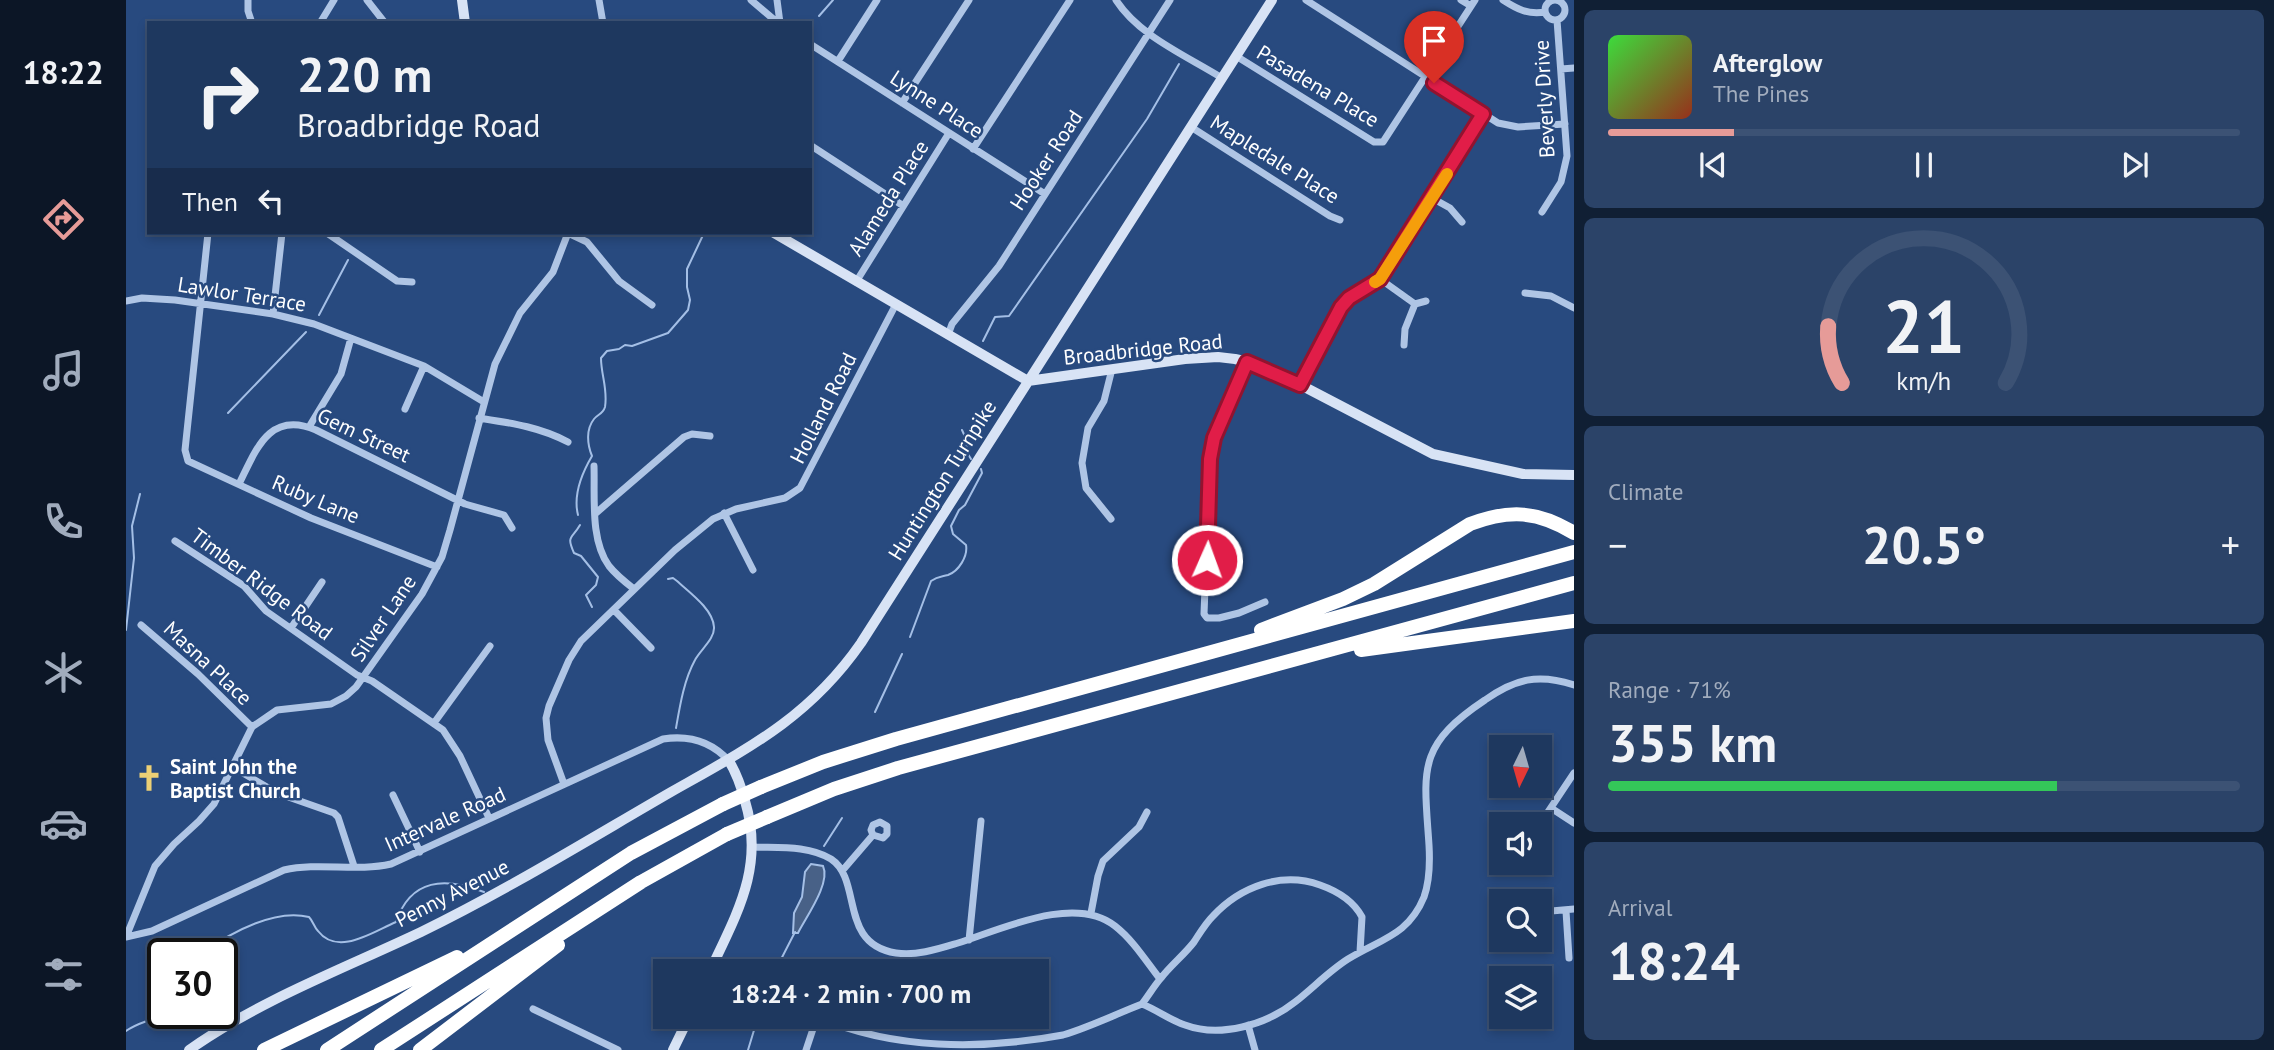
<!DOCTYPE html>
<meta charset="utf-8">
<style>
body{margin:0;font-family:"PT Sans",sans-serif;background:#2b4368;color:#f1f3f6;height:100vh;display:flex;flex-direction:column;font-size:26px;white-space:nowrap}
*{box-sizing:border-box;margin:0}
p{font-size:23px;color:#a1acbd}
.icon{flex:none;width:38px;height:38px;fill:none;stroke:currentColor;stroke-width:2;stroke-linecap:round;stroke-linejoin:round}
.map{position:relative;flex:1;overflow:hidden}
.details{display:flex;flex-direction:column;gap:10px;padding:10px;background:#101f34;width:700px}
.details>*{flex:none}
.banner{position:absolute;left:21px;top:21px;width:665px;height:214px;border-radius:0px;box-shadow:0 4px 10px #0003,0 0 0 2px #3c5274;background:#1e385f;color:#f1f3f6;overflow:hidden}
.needle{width:46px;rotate:185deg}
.controls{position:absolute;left:1363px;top:735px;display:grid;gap:14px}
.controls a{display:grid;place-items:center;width:63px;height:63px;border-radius:0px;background:#1e385f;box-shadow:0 4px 10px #0003,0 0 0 2px #3c5274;font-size:35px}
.speed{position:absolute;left:21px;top:938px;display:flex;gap:14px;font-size:35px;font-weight:700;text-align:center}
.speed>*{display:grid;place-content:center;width:91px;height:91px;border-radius:50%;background:#1e385f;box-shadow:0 4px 10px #0003,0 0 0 2px #3c5274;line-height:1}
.speed .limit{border:4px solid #111;border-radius:10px;background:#fff;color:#111}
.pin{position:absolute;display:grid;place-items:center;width:60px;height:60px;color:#fff;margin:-72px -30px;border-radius:50% 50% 50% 0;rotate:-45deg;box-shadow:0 0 7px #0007}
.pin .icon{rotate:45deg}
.me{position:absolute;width:77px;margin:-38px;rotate:2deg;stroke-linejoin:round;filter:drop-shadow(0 0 5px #0008)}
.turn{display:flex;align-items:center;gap:24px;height:147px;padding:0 35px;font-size:32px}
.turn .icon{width:91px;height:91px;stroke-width:2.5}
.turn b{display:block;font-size:49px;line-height:60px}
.then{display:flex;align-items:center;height:66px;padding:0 35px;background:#0003;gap:14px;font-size:26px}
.big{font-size:52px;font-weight:700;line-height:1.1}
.details .card{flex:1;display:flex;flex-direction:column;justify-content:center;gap:10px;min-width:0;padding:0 24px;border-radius:10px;background:#2b4368}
.details .dial{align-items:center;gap:0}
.dial svg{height:182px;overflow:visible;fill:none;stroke:#3c5274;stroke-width:7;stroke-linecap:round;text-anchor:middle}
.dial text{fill:#f1f3f6;stroke:none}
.song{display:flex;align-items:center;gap:21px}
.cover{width:84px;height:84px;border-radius:10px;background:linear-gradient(135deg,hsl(120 70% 55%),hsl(10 70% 35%))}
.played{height:7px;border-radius:4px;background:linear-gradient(90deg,#e69b98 20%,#3c5274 20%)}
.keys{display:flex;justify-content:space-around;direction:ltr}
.heat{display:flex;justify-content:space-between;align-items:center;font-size:38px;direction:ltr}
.charge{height:10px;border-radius:5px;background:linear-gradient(90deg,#34c759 71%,#3c5274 0)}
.trip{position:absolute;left:527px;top:959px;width:396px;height:70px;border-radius:0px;background:#1e385f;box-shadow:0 4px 10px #0003,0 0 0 2px #3c5274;font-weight:700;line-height:70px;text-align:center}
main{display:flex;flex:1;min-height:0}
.tab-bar{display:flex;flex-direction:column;width:126px;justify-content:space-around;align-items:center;background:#0c1626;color:#a1acbd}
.tab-bar .icon{width:49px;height:49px}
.tab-bar .current{color:#e69b98}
.tab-bar b{font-size:32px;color:#f1f3f6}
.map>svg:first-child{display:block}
</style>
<main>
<nav class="tab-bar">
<b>18:22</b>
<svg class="icon current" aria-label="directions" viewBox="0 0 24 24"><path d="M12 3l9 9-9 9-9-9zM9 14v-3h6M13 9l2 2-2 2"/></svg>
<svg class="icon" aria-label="music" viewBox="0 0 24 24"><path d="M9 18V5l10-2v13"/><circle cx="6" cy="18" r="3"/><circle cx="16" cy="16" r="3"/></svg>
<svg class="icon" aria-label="phone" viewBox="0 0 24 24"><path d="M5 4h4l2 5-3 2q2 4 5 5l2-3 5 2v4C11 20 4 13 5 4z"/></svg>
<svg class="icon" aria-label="climate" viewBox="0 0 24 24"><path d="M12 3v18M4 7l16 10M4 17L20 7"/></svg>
<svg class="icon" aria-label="car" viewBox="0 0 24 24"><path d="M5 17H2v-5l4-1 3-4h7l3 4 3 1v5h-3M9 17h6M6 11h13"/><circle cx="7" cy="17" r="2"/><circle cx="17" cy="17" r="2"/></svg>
<svg class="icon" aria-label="filters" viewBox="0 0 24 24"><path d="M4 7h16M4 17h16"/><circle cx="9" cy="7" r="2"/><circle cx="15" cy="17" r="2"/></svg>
</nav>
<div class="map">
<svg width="1448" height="1050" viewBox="0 0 1448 1050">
<rect width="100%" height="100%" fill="#284a7f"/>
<!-- water -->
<path fill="#486187" stroke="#a4bfe6" stroke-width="2" d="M685 864 697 866C705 883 680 917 672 933H667L668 913 676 897 679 872Z"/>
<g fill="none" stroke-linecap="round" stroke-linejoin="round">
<!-- stream -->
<path stroke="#a4bfe6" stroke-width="2" d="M693 16 707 0
M193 315 222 260
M857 341 869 317 883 316 1021 119 1053 64
M102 413 180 332
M836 430 841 441 840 451 845 459
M452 515C447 495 456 473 466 456 461 444 460 429 468 419 472 414 477 414 479 407 482 389 475 375 475 358L481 351 493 349 499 345 506 346 542 333 562 310 564 300 561 287V269L578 233
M454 525C446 539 440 535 448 553L455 556 472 577 470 585 460 595 466 607
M542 579 547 578 551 581C563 592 587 609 588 627 589 639 574 650 569 660 558 680 554 705 550 728
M0 630 8 558 6 526 14 494
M784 637 805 581C812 576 815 577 822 575 833 571 842 556 840 545L827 534 825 526 833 510 839 505 856 473 855 469
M749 712 776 654
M698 846 716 818
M74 954C103 934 148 908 183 917 187 921 188 927 192 931 212 957 248 931 270 922 285 878 319 877 358 892
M649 971 669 932
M0 1031C12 1022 26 1021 38 1013
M622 1050 632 1017"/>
<!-- minor -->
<path stroke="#afc5e5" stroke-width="7" d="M122 0V11L126 23
M241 0 259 23
M473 0 477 23
M625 0 652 23
M651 0 654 23
M990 0C1013 36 1061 56 1096 78
M1180 0 1372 123 1392 127 1439 124
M1335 0 1345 6
M1377 0C1391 9 1402 15 1419 12
M1419 10a10 10 0 1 1 20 0a10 10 0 1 1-20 0Z
M194 23 208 0
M684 44 919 194
M1110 56 1248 142H1257L1349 0
M712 61 751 0
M1435 69 1448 68
M776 103 843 0
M1065 127 1204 216 1214 220
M684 145 776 205
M847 149 944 0
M1306 198 1324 208 1336 222
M1416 212 1435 182 1441 156 1431 20
M82 233 59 450 62 461 185 518 311 567
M201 233 271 281 286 282
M442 233 461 242 493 281 526 305
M1254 279 1289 304 1300 301
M730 282 823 133
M1399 293 1425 296 1448 308
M0 301 16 298 49 300 147 314 188 324 298 366 358 402
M147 314 156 233
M822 335 826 324 873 266 1044 0
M1278 345 1279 329 1289 304
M1121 362 1092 428 1084 459 1078 614 1081 618H1093L1113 613 1139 602
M1174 385 1215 307 1223 298 1254 279 1357 115
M279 409 298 366
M353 418C385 423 414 427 442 442
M183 427 215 374 225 338
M468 466C469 497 464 540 483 566 490 575 499 582 508 589
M113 484C130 450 143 410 190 430L339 504 378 515 386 528
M470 513 558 437 566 434 584 436
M598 513 627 570
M985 519 960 488 956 463 962 428 978 401 986 369
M49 541 118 586 140 611 231 675 246 681 317 730 334 756 363 818
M488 610 525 648
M15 625 72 674 126 727
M165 628 196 582
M308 723 364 646
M106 769 117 773 151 793 208 813 212 817 228 866
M438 784 422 740 420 718 423 706 443 660 455 641 549 550 587 519 610 509 659 498 674 488 769 306
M267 795 294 852
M1425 808 1448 823
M1414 824 1448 773
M627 847C652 848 682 845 705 859 737 880 712 944 770 953 791 956 812 949 832 943 876 929 949 894 989 926 1007 940 1020 961 1034 979
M716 871 747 835 745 830 747 825 754 822 761 826V834L757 838 747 835
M1385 873 1397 863
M1440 911 1443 958
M1414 912 1448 909
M965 913 972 876 977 861 1013 827 1021 812
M0 937 29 866 48 844 73 821 88 804 126 727 151 710 205 704 220 696 230 687 296 594 316 557 324 530 369 364 394 313 427 272 442 233
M0 937 26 931 158 870C193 862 230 872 265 864L537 739C563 735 585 741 603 761
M843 940 855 821
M588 963 603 971
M1016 1004C1023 995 1028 986 1035 978 1045 965 1058 955 1068 942 1074 933 1079 924 1087 916 1114 887 1155 871 1194 885 1211 891 1227 900 1236 917L1234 952
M407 1009 492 1050
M692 1017C767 1050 856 1050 937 1035 964 1027 990 1014 1016 1004 1031 1010 1044 1020 1059 1025 1094 1038 1140 1025 1169 1002 1187 988 1203 971 1222 959 1254 939 1282 936 1298 897 1304 880 1304 862 1303 845 1298 770 1290 746 1359 700 1389 679 1412 673 1448 685
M1122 1025 1129 1050
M680 1050 691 1017"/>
<!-- secondary -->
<path stroke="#d8e3f5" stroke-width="10" d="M336 0 339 23
M648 233 902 381 1059 359 1092 357 1109 359 1127 363 1167 381 1307 454 1397 474 1448 475
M584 971C611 913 639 867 619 801 615 786 611 774 603 761
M63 1050C134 1000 217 969 295 932 381 890 462 840 545 792 621 749 683 718 735 643L1146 0
M547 1050 563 1017"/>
<!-- motorway -->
<path stroke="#fff" stroke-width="14" d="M1135 630 1217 599 1248 584 1344 524C1384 509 1412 511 1448 533
M1235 650 1448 621
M635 787 697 762 770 739 1448 552
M641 817 708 789 772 768 1448 583
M138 1050 331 957
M201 1050 505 853 597 804
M255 1050 515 882 601 834
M294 1050 432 945"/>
<!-- motorway-bridge -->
<path stroke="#fff" stroke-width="14" d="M597 804 635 787
M601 834 641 817"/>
</g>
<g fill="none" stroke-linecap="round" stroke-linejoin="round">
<defs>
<path id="route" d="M1081 560 1084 459 1088 438 1121 362 1174 385 1215 307 1223 298 1254 279 1357 114 1308 83"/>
</defs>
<!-- route casing -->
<use href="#route" stroke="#92132f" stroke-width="18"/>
<!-- route -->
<use href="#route" stroke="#e11d48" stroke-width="12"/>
<!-- slow -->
<path stroke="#f59e0b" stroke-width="12" d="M1249 282 1254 279 1321 174"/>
</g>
<!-- icons -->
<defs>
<symbol id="church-bare" viewBox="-9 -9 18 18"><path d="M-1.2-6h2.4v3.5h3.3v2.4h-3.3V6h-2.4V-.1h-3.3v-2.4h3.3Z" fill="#edd075" stroke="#284a7f" stroke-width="2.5" paint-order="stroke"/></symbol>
</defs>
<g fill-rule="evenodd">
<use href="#church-bare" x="4" y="759" width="38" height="38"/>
</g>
<g text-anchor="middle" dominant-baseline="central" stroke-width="5" stroke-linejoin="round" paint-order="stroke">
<!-- street labels -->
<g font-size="21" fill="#fff" stroke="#284a7f">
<text transform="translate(1192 86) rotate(31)">Pasadena Place</text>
<text transform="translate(1418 99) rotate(-93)">Beverly Drive</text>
<text transform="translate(811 104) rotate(33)">Lynne Place</text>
<text transform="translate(1149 159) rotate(32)">Mapledale Place</text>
<text transform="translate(920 160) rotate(-57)">Hooker Road</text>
<text transform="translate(762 198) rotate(-58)">Alameda Place</text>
<text transform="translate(116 294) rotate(9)">Lawlor Terrace</text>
<text transform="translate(1017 349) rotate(-6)">Broadbridge Road</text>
<text transform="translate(697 408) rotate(-63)">Holland Road</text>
<text transform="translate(238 435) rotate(25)">Gem Street</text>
<text transform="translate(816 480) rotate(-58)">Huntington Turnpike</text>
<text transform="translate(190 499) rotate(23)">Ruby Lane</text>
<text transform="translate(136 584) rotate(37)">Timber Ridge Road</text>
<text transform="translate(257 618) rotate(-56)">Silver Lane</text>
<text transform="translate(82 663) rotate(43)">Masna Place</text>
<text transform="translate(319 819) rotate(-24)">Intervale Road</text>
<text transform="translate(326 893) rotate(-27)">Penny Avenue</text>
</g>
<!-- poi labels -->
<g font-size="21" font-weight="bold" fill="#fff" stroke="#284a7f" text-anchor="start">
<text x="44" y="766">Saint John the<tspan x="44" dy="24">Baptist Church</tspan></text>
</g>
</g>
</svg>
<div class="controls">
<a><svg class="needle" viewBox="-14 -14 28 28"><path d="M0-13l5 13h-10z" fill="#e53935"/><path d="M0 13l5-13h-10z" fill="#a1acbd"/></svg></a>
<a><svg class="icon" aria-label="sound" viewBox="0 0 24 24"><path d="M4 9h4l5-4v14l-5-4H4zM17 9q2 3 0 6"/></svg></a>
<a><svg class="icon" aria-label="search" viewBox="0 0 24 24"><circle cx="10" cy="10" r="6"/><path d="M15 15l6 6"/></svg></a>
<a><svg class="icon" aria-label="layers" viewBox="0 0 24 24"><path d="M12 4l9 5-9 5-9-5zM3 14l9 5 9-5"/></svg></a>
</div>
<div class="speed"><div class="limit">30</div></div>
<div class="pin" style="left:1308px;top:83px;background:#d93025"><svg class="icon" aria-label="arrive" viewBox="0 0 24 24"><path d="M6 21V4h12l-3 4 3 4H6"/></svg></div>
<svg class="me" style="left:1081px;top:560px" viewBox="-20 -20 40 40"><circle r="17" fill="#e11d48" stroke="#fff" stroke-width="3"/><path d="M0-11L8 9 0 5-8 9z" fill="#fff"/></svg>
<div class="trip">18:24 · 2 min · 700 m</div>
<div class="banner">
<div class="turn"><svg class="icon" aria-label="right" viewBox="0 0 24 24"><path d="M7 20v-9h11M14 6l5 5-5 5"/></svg><div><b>220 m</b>Broadbridge Road</div></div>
<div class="then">Then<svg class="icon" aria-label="left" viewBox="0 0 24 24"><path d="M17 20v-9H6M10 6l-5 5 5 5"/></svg></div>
</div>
</div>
<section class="details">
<div class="card">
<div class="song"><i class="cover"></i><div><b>Afterglow</b><p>The Pines</p></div></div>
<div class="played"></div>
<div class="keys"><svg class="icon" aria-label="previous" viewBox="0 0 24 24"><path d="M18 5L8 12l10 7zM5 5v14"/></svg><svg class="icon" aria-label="pause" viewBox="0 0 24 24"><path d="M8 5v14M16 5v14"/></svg><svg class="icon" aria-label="next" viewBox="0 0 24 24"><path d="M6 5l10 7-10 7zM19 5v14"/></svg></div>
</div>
<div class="card dial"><svg viewBox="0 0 100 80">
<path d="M14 69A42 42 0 1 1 86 69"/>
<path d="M14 69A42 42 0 0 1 8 44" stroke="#e69b98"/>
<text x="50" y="56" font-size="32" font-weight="700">21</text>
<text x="50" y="72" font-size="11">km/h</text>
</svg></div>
<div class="card"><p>Climate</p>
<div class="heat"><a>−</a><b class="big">20.5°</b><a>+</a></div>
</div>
<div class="card"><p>Range · 71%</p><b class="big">355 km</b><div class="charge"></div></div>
<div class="card"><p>Arrival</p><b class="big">18:24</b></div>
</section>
</main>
